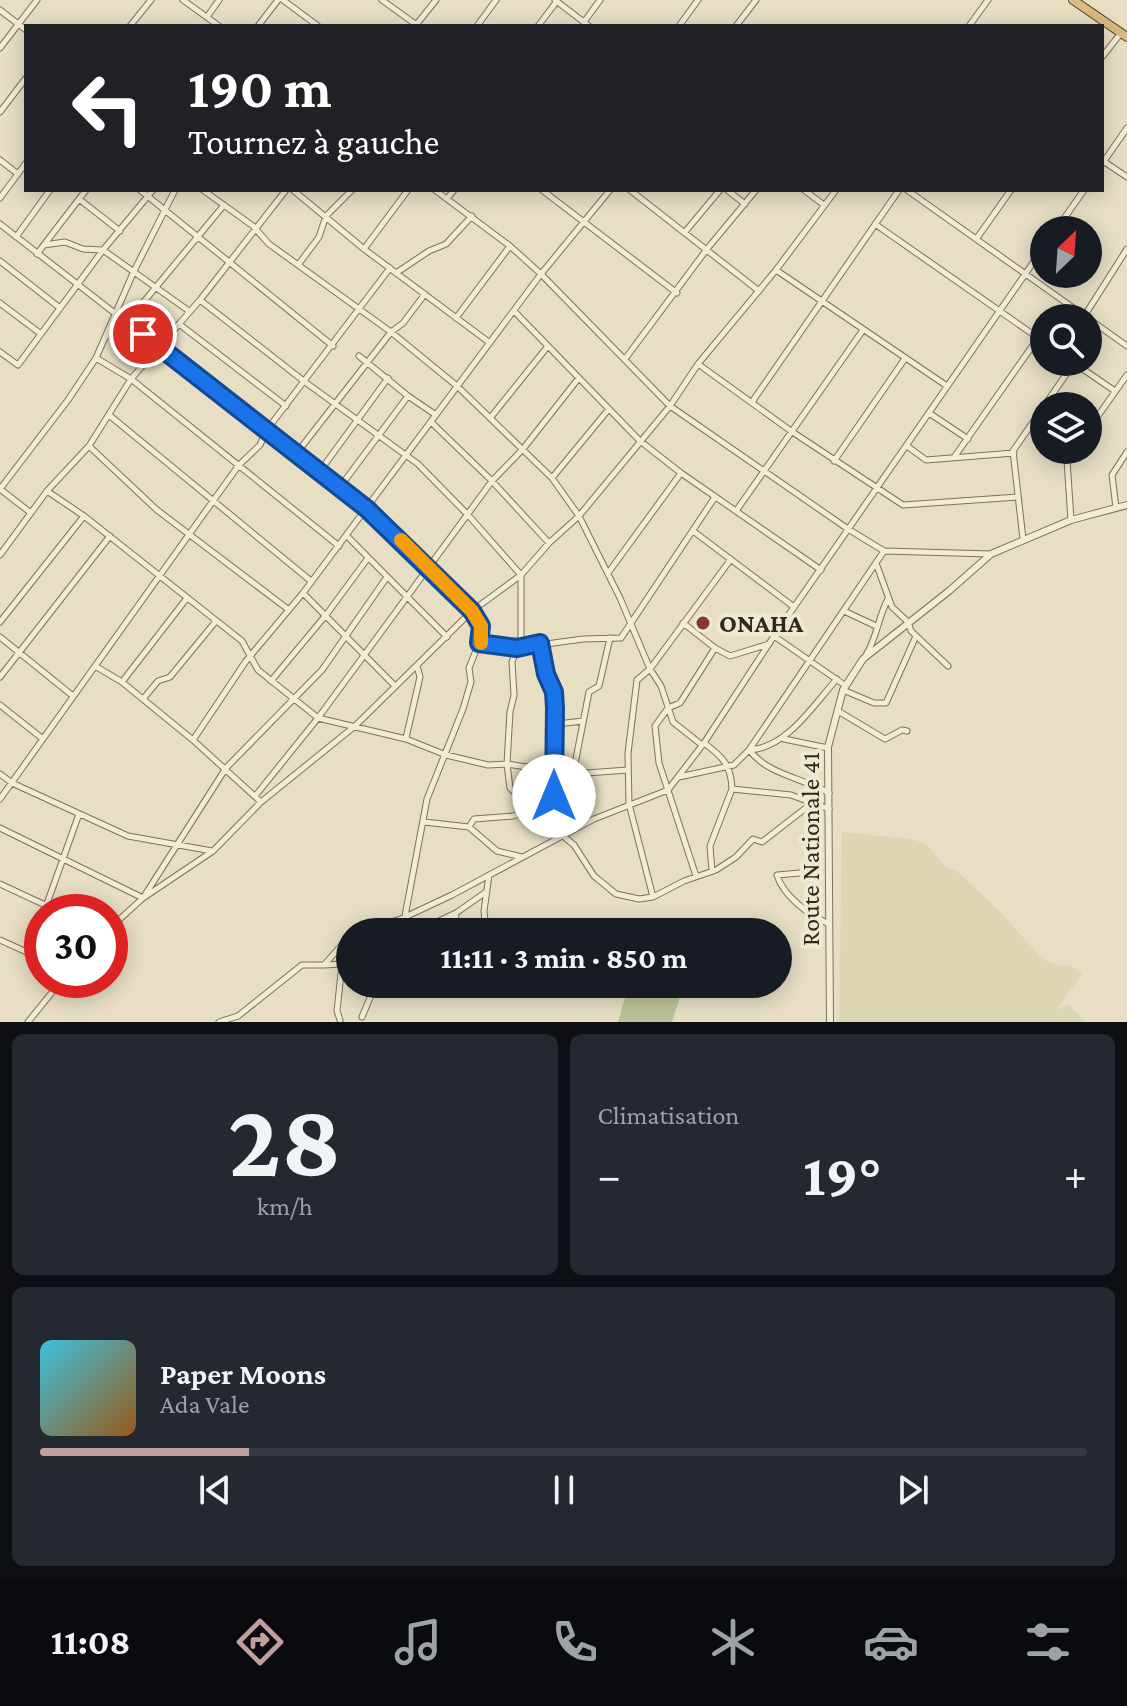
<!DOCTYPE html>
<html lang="fr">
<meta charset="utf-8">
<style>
body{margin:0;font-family:"Crimson Pro",serif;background:#242831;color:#f1f3f6;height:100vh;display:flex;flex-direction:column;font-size:30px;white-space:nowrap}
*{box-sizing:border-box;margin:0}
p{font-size:26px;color:#9ea1a6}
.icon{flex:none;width:44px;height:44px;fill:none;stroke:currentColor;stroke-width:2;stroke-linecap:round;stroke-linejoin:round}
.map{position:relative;height:1022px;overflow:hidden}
.drawer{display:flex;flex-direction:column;gap:12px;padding:12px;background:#0d0f14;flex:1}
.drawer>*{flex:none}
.banner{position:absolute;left:24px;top:24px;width:1080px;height:168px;border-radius:0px;box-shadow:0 4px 20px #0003;background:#202124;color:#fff;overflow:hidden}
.needle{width:52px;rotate:25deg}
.buttons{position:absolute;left:1030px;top:216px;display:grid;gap:16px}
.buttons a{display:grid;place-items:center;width:72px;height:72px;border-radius:50%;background:#171b24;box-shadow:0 4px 20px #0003;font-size:40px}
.speed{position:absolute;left:24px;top:894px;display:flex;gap:16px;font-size:40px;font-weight:700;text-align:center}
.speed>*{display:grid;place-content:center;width:104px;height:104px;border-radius:50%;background:#171b24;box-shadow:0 4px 20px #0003;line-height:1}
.speed .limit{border:12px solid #d22;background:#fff;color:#111}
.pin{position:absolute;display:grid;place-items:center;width:68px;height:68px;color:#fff;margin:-34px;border:4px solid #fff;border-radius:50%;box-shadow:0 2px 8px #0007}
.me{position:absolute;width:88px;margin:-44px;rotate:0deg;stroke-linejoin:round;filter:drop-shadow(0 0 6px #0008)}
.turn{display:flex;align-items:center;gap:28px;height:168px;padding:0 32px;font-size:36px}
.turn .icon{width:104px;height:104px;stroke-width:2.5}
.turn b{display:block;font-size:56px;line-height:68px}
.big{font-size:60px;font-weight:700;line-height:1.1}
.drawer .card{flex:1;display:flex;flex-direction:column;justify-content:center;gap:12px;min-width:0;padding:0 28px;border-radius:12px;background:#242831}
.drawer .dial{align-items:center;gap:0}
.dial b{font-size:104px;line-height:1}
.song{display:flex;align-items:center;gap:24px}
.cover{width:96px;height:96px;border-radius:12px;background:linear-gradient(135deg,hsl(190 70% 55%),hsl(30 70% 35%))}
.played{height:8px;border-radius:4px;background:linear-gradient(90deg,#c19f9f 20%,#363941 20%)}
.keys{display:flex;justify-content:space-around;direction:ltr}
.heat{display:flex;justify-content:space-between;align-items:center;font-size:44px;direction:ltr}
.drawer .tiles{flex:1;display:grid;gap:12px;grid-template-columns:1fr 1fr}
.card:last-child{grid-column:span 2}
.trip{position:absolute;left:336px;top:918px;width:456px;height:80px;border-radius:40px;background:#171b24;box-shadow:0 4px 20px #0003;font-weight:700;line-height:80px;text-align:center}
.menu{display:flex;height:128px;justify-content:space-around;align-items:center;background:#090b0e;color:#9ea1a6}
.menu .icon{width:56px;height:56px}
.menu .selected{color:#c19f9f}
.menu b{font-size:36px;color:#f1f3f6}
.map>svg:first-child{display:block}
</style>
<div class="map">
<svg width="1127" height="1022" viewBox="0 0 1127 1022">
<rect width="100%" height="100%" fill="#e7dec4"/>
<!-- farmland -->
<path fill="#dcd7b2" d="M842 832 910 839 925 843 946 867 958 872 997 909 1043 959 1059 966 1069 964 1082 974 1056 1010 1069 1005 1086 1022H839Z"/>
<!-- green -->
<path fill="#bdc499" d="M629 984H684L672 1022H618Z"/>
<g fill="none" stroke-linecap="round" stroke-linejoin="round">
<defs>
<path id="minor" d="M183 0 219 26
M283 0 318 26
M382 0 418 26
M555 0 589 26
M0 10 26 30
M207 17 219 0
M584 22 600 0
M416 25 436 0
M130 26 151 0
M258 26 278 0
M477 26 496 0
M538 26 557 1
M679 26 698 0
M736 26 756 0
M969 26 988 0
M0 48 37 0
M1102 57 1121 33
M0 112 26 78
M0 160 18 174
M1103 161 1127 177
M1102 164 1127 128
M140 190 333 346
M203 190 253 226 269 244 391 332 457 386 552 478 579 516 620 598 650 669 661 686 673 722 702 745
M293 190 364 249 490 343
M435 190 510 246 541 274 670 406 848 529 884 551 991 554
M542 190 677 293
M630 190 759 291
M727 190 745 204
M804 190 824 205
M907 190 1127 346
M0 198 26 163
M79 199 120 231
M447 199 454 190
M0 224 367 509 472 611 481 626 479 643 469 668 471 682 463 709 427 799 402 932
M875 224 1044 342
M1056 230 1084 190
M685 232 720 190
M16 237 50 190
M977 238 1011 190
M44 245 65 242 83 249 103 250 189 311
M364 249 408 190
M37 254 86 190
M0 261 60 308
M298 265 319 237 326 216 352 190
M776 270 947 386
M396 273 429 251 446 244 472 216
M200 300 305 382 418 464 468 515 521 575V636L512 662 514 695 510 712 507 764 510 788 533 810
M0 303 41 334
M515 312 640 441 681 473 821 570
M1085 315 1127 249
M456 318 510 246
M179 324 286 406
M106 337 127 322 224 205
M0 352 18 365 103 250 153 190
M359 356 408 396 436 415
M96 358 131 379 339 546
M625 359 707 249 756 190
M1074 363 1115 391
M698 364 791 431 903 505 1018 497
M752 402 899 190
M929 413 968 439
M109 415 311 581
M491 417 548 346
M431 422 492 481 549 543
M1088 430 1127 375
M89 446 157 510 289 610
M907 446 926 460 1014 453
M296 454 391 332 403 323 425 294
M955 456 1038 338
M834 461 904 360
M320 471 388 378
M552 478 608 410
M340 487 408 396
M0 489 68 400 96 358 134 271 175 190
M0 489 31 513
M47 491 84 516 242 641 258 670 318 718 406 739 446 755 488 765 507 764 573 774 628 770
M1116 508 1112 475 1127 452
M736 511 863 330
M1071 520 1067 460 1074 450
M693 531 794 607
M347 536 447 637
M1023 539 1013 451 1074 363
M0 555 47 491 89 446 131 379 200 300 286 190
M731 559 650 669 637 680 628 753 629 804 653 897 684 881 716 870 736 857 753 839 762 842 811 804
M876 563 892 607 908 622 911 631 948 666
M608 573 681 473
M303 593 395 686
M844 611 876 626
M0 622 84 516
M683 623 715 648 730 656 769 644
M774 636 846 686
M0 637 73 696
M479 643 517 648 583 639 621 638 715 497
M540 643 546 674 554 692 557 724 553 770 554 823
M866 655C877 638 878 617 888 599
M95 666 122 682 193 740 261 802
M0 677 110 536
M271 681 326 615 368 558
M122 682 187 598
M843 690 874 703H886L916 636
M143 699 158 681 170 677 216 621
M0 705 43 739
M838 711 885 739 902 730 907 731
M557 724 583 721
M406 738 420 677 417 666
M784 739 828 748
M193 740 246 661 303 593 541 274 610 190
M704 743C723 757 731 765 732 789L791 795 829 809
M750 750C788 747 813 705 837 679
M750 751C769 775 803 778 829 793
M0 774 12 783 128 836 212 851
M573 774 589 692 599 686 610 638
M679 777 734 765 749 750 884 551
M256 795 318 718 492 481 523 449 578 379
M0 799 213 501 239 465 260 445 266 431 390 268
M424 822 469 827 474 819 513 816 533 810 554 823 561 834 574 845 594 876 616 894 639 899 653 897
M469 827 497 851 522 857
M0 828 143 898 213 851 261 802 355 726 472 611 521 575 549 543 579 516 670 406 698 364 776 270 836 190
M712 871 710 846 732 789
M800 873 777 875C783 896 809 915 829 924
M696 876 659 763 655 726 668 708 680 703 715 648
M0 884 60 912
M44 912 79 814
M110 928 143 898 226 768 322 670 387 577
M362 932 403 918 452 895 594 819 668 790 704 743 774 636 1044 247
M416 932 456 913 486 892
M455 932 456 913
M486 932 484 911 489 875
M0 940 42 959
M29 955 42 917
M324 965 342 964 350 960
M362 1017 372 993 379 984
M340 1020 337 1011 342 964
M28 1022 62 980
M219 1022 238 1016 302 965H324L350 936"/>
<path id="tertiary" d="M830 1022 828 747 843 690 863 659 949 591 991 554 1071 520 1127 505"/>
<path id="trunk" d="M1073 0 1127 37"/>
</defs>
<!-- minor casing -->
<use href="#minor" stroke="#7f715d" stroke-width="7"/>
<!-- tertiary casing -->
<use href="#tertiary" stroke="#7f715d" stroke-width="8"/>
<!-- trunk casing -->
<use href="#trunk" stroke="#4e3f30" stroke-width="10"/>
<!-- minor -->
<use href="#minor" stroke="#f3ecd5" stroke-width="5"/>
<!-- tertiary -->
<use href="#tertiary" stroke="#f3ecd5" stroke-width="6"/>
<!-- trunk -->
<use href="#trunk" stroke="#d9ba80" stroke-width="8"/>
</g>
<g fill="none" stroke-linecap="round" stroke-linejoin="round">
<defs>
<path id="route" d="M143 334 367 509 472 611 481 626 479 643 517 648 540 643 546 674 554 692 555 708 554 796"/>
</defs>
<!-- route casing -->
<use href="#route" stroke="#114b97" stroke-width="20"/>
<!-- route -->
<use href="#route" stroke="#1a73e8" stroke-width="14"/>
<!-- slow -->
<path stroke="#f59e0b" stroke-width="14" d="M401 540 472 611 481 626V643"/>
</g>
<!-- markers -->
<circle fill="#863835" stroke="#f0e9d2" stroke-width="3" cx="703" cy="623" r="8"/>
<g text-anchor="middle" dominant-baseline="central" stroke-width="8" stroke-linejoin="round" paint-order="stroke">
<!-- poi labels -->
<g font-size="26" font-weight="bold" fill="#31291f" stroke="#f0e9d2" text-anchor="start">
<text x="719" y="623">ONAHA</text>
</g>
<!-- street labels -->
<g font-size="26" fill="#31291f" stroke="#f0e9d2">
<text transform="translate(810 849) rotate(-90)">Route Nationale 41</text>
</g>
</g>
</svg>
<div class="buttons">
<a><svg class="needle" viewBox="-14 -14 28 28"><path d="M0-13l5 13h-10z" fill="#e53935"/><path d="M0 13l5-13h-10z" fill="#9ea1a6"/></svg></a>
<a><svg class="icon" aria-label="search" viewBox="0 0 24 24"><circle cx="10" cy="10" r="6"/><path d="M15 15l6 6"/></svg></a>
<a><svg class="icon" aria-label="layers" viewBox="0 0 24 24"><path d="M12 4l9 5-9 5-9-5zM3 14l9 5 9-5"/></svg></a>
</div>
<div class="speed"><div class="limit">30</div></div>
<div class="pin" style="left:143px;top:334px;background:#d93025"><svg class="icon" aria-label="arrive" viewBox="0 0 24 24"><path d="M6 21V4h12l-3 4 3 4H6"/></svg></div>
<svg class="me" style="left:554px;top:796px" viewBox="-20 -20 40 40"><circle r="19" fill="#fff"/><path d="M0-13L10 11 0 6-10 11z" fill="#1a73e8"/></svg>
<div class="trip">11:11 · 3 min · 850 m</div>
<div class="banner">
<div class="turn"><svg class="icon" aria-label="left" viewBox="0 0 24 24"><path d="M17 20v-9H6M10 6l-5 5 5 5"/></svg><div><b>190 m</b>Tournez à gauche</div></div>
</div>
</div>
<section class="drawer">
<div class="tiles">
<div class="card dial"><b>28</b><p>km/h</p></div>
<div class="card"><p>Climatisation</p>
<div class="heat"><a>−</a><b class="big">19°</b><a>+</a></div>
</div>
<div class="card">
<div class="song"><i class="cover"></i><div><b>Paper Moons</b><p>Ada Vale</p></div></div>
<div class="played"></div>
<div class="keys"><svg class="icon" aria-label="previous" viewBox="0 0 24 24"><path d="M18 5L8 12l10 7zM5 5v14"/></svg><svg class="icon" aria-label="pause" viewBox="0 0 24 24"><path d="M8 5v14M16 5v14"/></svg><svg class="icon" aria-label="next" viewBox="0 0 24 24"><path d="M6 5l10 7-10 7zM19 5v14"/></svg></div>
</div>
</div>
</section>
<nav class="menu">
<b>11:08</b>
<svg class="icon selected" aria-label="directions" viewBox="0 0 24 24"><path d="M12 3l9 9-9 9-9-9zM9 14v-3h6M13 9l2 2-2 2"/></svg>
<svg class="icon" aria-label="music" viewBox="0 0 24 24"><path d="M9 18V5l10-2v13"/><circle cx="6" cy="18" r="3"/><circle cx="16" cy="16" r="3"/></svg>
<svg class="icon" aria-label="phone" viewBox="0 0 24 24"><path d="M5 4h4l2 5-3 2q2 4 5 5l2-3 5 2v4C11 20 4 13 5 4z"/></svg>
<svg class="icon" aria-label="climate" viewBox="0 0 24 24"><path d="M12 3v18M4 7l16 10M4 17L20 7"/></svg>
<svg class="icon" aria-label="car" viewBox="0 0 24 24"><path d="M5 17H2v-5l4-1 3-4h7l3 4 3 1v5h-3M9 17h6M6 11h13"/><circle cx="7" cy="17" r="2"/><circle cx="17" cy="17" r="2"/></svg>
<svg class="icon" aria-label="filters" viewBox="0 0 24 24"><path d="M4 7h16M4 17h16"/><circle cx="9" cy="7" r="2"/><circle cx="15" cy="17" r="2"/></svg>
</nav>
